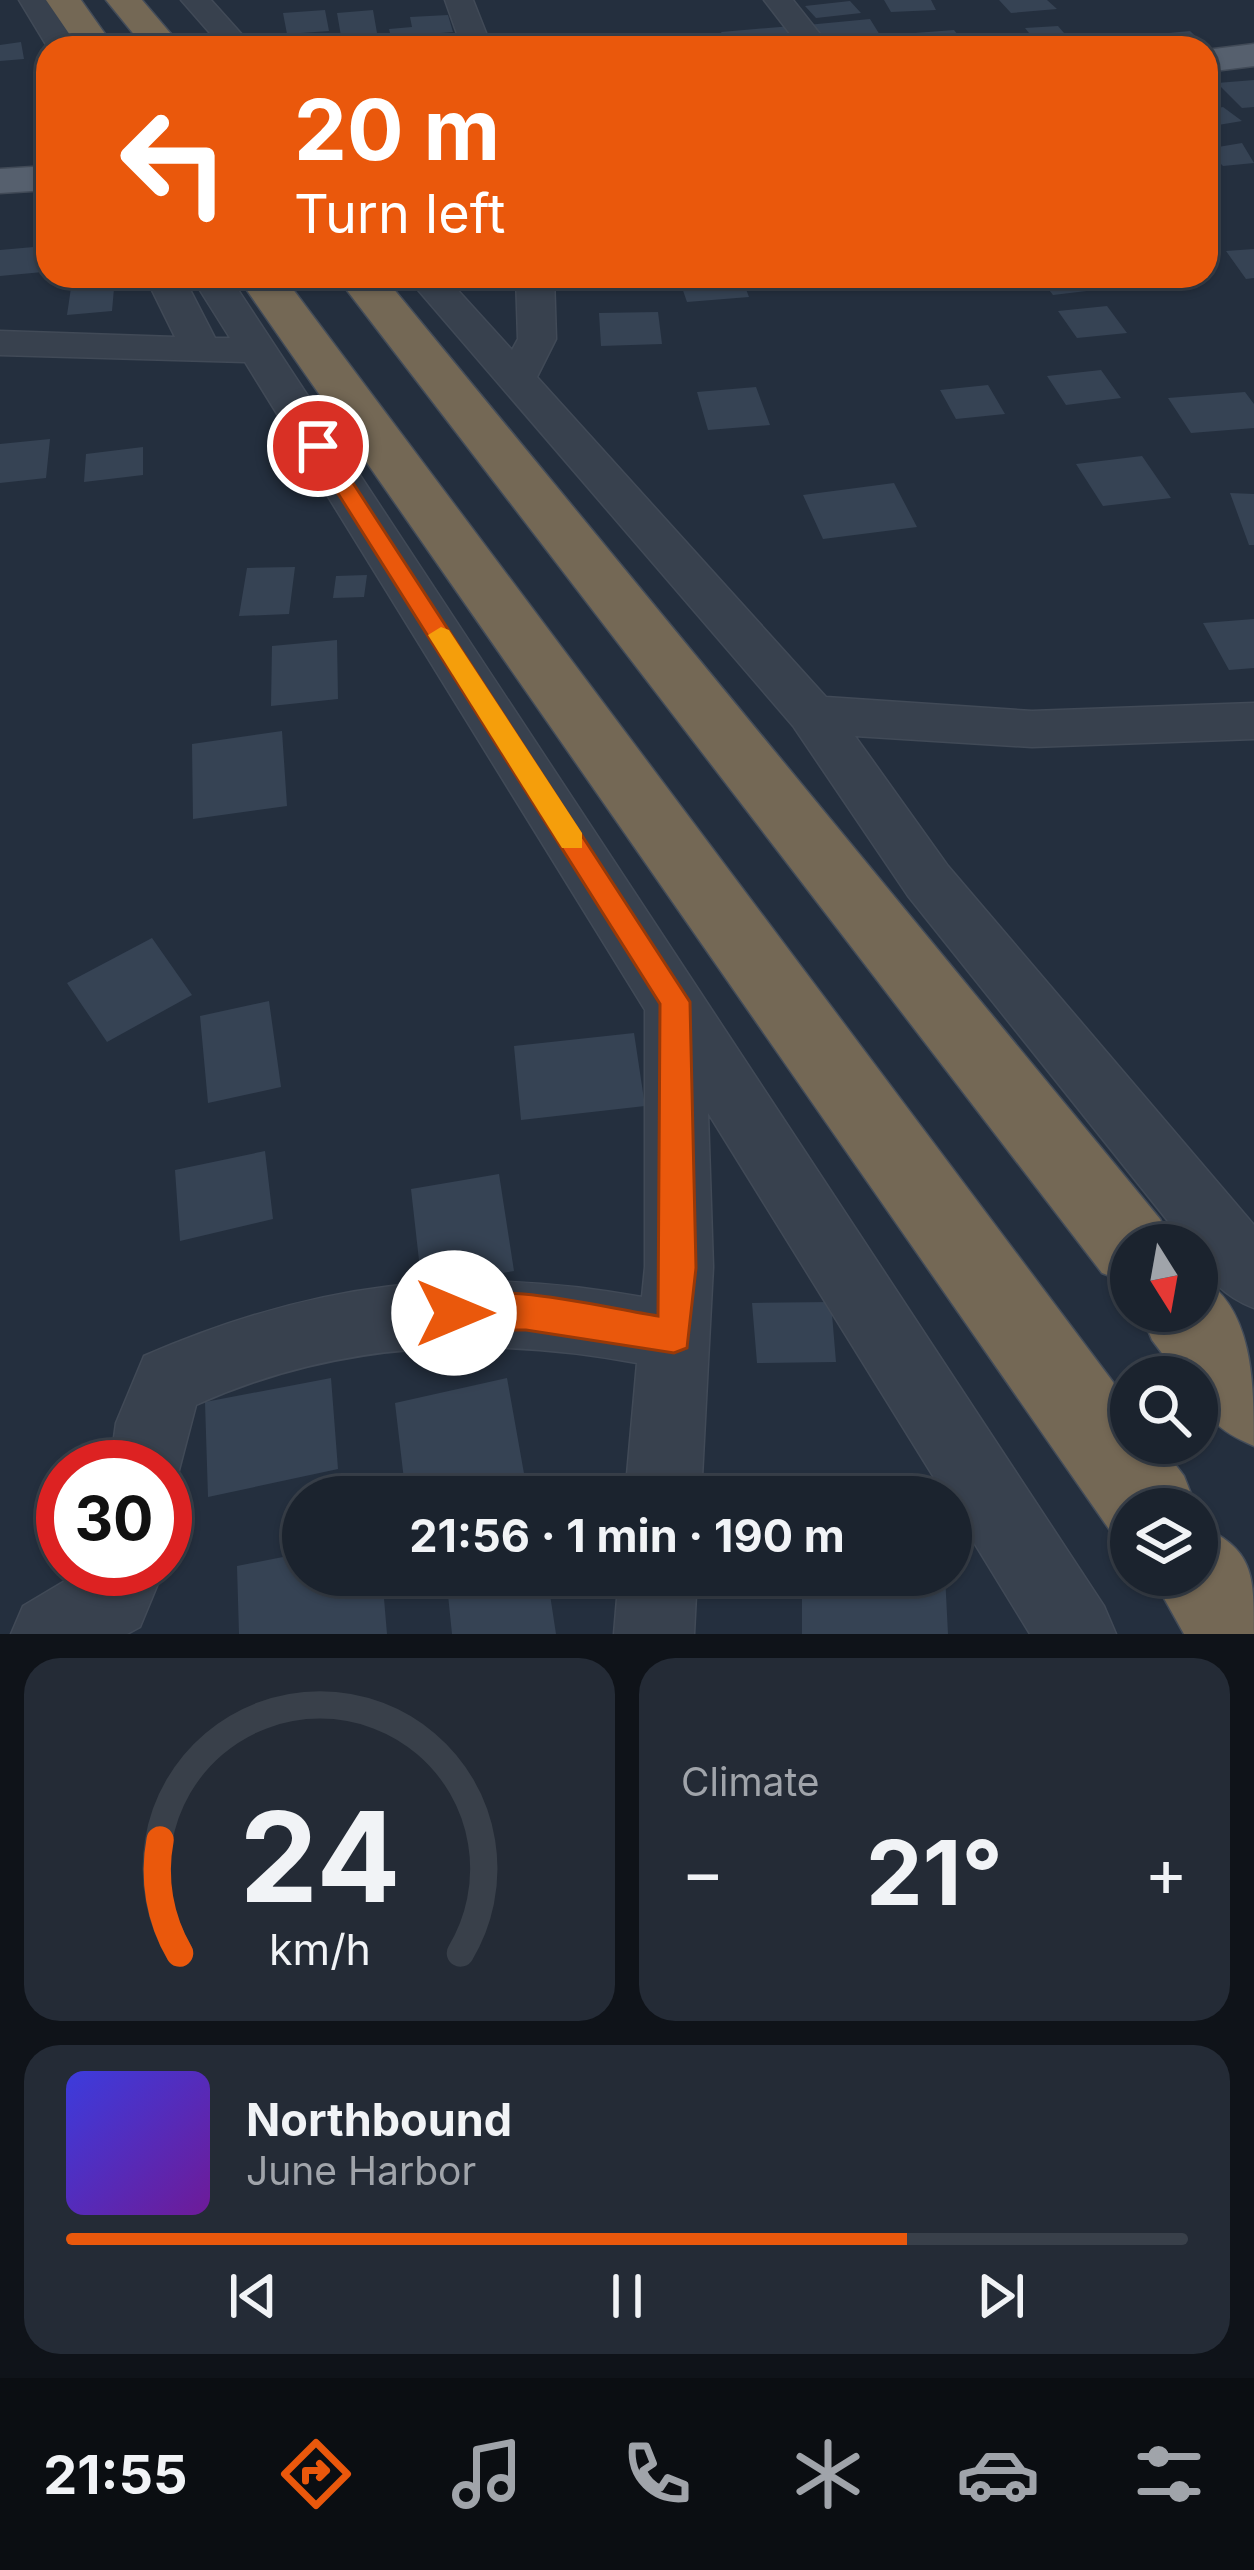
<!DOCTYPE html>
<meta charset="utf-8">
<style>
body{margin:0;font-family:Inter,sans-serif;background:#242b36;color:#f1f3f6;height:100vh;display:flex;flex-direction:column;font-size:45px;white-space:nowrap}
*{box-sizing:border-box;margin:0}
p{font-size:39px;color:#a0a4aa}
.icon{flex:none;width:66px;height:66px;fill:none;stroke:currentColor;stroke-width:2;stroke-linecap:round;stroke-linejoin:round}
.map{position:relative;height:1634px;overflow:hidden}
.side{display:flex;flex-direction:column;gap:24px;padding:24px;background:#0f1319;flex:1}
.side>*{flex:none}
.guide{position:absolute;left:36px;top:36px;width:1182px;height:252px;border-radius:36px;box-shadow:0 3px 9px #0004,0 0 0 3px #39404a;background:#ea580c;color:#fff;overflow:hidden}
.needle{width:78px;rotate:169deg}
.fabs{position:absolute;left:1110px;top:1224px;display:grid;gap:24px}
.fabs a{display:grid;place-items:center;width:108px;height:108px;border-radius:50%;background:#1b232e;box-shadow:0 3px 9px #0004,0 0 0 3px #39404a;font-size:60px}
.speed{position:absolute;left:36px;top:1440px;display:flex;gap:24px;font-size:60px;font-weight:700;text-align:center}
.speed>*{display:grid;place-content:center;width:156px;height:156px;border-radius:50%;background:#1b232e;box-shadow:0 3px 9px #0004,0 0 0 3px #39404a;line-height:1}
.speed .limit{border:18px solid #d22;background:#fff;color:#111}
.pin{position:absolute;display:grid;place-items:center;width:102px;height:102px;color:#fff;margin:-51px;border:6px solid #fff;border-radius:50%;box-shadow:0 3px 12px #0007}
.me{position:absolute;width:132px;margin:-66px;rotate:90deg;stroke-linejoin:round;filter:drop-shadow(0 0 9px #0008)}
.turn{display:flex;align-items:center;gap:42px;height:252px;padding:0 60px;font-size:54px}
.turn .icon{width:156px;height:156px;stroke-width:2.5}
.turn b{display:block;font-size:84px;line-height:102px}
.big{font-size:90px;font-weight:700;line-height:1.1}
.side .tile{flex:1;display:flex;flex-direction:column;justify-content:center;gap:18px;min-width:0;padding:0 42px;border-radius:36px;background:#242b36}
.side .dial{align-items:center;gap:0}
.dial svg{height:312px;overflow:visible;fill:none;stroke:#39404a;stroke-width:7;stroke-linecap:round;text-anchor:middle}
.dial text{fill:#f1f3f6;stroke:none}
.song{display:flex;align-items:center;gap:36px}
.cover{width:144px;height:144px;border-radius:18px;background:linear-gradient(135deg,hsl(240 70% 55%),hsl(280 70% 35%))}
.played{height:12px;border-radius:6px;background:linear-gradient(90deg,#ea580c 75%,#39404a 75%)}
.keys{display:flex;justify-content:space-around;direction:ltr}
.heat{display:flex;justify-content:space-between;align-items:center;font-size:66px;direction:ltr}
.side .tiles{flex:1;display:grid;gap:24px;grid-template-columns:1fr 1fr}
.tile:last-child{grid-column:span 2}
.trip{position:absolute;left:282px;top:1476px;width:690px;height:120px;border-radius:60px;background:#1b232e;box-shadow:0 3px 9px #0004,0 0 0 3px #39404a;font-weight:700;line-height:120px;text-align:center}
.tabs{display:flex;height:192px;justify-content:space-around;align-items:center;background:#0b0e12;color:#a0a4aa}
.tabs .icon{width:84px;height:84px}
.tabs .active{color:#ea580c}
.tabs b{font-size:54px;color:#f1f3f6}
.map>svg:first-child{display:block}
</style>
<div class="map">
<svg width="1254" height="1634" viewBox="0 0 1254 1634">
<rect width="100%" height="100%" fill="#242f3e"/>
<!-- building -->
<path fill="#364354" d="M884 0H931L936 10 891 12Z
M999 0H1047L1057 9 1011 13Z
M850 1 861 13 816 18 805 6Z
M325 10 329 31 287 34 283 13Z
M373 10 377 33 341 36 337 13Z
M448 15 453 32 391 37 389 29 412 27 410 17Z
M870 19 883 40 822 45 807 25Z
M792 26 807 44 731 48 721 32Z
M1058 26 1070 40 1037 43 1025 28Z
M954 30 965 44 925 47 915 33Z
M1190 31 1205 45 1162 48 1148 35Z
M418 38 420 48H360L359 42Z
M21 42 24 59 0 61V45Z
M1254 80V107L1242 108 1217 83Z
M1223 107 1242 121 1212 126 1206 121V110Z
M1242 143 1254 163 1223 166 1206 149Z
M45 246 43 272 0 276V250Z
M1254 249V278L1246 279 1226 251Z
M678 276H741L749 297 687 302Z
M1049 276H1083L1095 290 1053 295 1039 277Z
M115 277 112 311 67 315 72 281Z
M1107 306 1127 333 1077 338 1058 311Z
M658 312 662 344 601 346 599 313Z
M1101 370 1121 398 1066 405 1047 376Z
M988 385 1005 414 956 419 940 390Z
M756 387 770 425 708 430 697 392Z
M1245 392 1254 404V428L1191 433 1168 398Z
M50 439 46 478 0 483V444Z
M143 447V475L84 482 86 454Z
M1142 456 1171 498 1103 506 1076 464Z
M894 483 917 527 823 539 803 495Z
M1230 493 1254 494V545H1249Z
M295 567 289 614 239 616 247 568Z
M367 575 364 597 333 598 336 576Z
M1254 619V668L1229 670 1203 623Z
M337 640 338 699 271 706 272 646Z
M282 731 287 806 193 819 192 744Z
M152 938 192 995 107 1042 67 983Z
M269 1001 281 1087 208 1103 200 1016Z
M634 1033 645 1106 521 1120 514 1046Z
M265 1151 273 1219 180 1241 175 1170Z
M499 1174 514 1271 422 1287 411 1189Z
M831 1302 836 1362 757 1363 752 1303Z
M331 1378 338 1469 208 1497 205 1402Z
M507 1378 528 1496 406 1497 395 1403Z
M303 1553V1575H382L387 1634H239L237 1566Z
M494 1575H547L556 1634H452L447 1585Z
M802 1575H945L948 1634H802Z"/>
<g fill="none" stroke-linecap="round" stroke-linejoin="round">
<defs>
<path id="minor" d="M19 0H47L78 48H48Z
M181 0H211L254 48H223Z
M445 0H473L492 48H462Z
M764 0H793L831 48H801Z
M145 276H183L215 338H230L191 276H229L1104 1606 1116 1634H1030L951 1505V1497H946L708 1113 713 1267 701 1497H625L637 1363C486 1335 337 1341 196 1405L173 1493 165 1497V1467H110L116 1423 144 1356C315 1282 459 1264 642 1297L645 1267V1010L245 362 0 355V331L175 337Z
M406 276H445L512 350 518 339 516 276H554L556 339 537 377 826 697 1032 711 1254 703V739L1032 747 855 736 948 866 1254 1225V1308C1229 1299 1197 1274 1197 1245H1187L908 896 793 726Z
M85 1569H164L140 1627 127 1634H11L23 1606Z
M619 1575H697L694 1634H614Z"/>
<path id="major" d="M1254 44V66L1206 72V50Z
M48 166V190L0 193V169Z"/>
<path id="highway" d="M46 0H81L115 48H79Z
M106 0H142L183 48H145Z
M237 276H283L1131 1406V1443H1159L1184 1476 1197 1509V1510L1131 1509V1547L1118 1542Z
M336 276H383L1160 1219 1172 1245H1131V1284L1102 1273Z
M1197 1276C1254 1304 1254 1385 1254 1446 1221 1432 1197 1415 1197 1377H1180L1152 1340 1140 1311H1197Z
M1197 1524C1254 1549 1254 1573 1254 1634H1184L1151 1575H1197Z"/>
</defs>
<!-- minor casing -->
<use href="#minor" stroke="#414a57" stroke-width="3"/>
<!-- major casing -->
<use href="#major" stroke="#414a57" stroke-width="3"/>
<!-- highway casing -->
<use href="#highway" stroke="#434c59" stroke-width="3"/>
<!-- minor -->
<use href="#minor" fill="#38414e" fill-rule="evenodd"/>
<!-- major -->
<use href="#major" fill="#56606e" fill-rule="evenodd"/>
<!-- highway -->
<use href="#highway" fill="#746855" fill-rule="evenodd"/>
</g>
<!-- route -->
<path fill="#ea580c" stroke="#983908" stroke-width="3" d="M318 439 329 446 690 1002 696 1268 687 1348 674 1353 526 1330H454L441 1325 436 1313 441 1301C496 1279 599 1307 658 1316L660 1004 308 446Z"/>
<!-- slow -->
<path fill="#f59e0b" d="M441 627 449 630 582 833V848H562L428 635Z"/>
</svg>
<div class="fabs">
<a><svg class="needle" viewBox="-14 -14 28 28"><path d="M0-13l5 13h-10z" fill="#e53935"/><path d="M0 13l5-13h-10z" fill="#a0a4aa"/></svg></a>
<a><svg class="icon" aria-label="search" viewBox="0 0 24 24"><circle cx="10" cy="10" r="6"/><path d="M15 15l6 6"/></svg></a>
<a><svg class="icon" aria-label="layers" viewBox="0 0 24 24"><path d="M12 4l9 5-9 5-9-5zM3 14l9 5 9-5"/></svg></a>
</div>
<div class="speed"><div class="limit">30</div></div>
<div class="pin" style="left:318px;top:446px;background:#d93025"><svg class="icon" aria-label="arrive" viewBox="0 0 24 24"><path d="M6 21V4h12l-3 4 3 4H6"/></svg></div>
<svg class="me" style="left:454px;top:1313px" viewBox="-20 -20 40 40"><circle r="19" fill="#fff"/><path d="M0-13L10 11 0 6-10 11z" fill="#ea580c"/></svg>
<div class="trip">21:56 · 1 min · 190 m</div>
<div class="guide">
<div class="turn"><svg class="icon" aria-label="left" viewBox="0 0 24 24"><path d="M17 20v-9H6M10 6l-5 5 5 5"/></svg><div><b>20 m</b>Turn left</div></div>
</div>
</div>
<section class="side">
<div class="tiles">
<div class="tile dial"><svg viewBox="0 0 100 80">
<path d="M14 69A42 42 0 1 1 86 69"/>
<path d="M14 69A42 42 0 0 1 9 40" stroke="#ea580c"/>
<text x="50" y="56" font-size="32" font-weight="700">24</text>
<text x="50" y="72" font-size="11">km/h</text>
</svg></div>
<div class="tile"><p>Climate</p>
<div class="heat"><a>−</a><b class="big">21°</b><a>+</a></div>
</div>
<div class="tile">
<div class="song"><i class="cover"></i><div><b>Northbound</b><p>June Harbor</p></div></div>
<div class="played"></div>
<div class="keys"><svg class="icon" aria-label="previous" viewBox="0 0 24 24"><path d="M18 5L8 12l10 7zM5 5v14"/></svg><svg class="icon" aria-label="pause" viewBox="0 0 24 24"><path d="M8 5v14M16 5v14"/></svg><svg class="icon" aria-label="next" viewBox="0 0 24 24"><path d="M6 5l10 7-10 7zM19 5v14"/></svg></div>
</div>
</div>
</section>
<nav class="tabs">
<b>21:55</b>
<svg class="icon active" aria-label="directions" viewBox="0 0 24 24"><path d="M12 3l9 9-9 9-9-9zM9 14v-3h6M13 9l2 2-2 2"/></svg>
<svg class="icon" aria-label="music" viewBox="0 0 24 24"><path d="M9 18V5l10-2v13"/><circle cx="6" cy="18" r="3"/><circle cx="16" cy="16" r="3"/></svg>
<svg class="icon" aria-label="phone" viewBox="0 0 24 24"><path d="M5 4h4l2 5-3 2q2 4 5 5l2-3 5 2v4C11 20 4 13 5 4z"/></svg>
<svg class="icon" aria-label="climate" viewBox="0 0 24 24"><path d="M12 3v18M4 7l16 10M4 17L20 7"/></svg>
<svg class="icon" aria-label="car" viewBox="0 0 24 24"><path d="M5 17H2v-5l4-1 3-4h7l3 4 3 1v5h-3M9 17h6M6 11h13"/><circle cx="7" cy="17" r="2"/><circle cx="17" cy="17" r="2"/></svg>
<svg class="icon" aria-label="filters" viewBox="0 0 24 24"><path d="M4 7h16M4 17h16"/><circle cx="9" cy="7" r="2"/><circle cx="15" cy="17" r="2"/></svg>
</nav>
